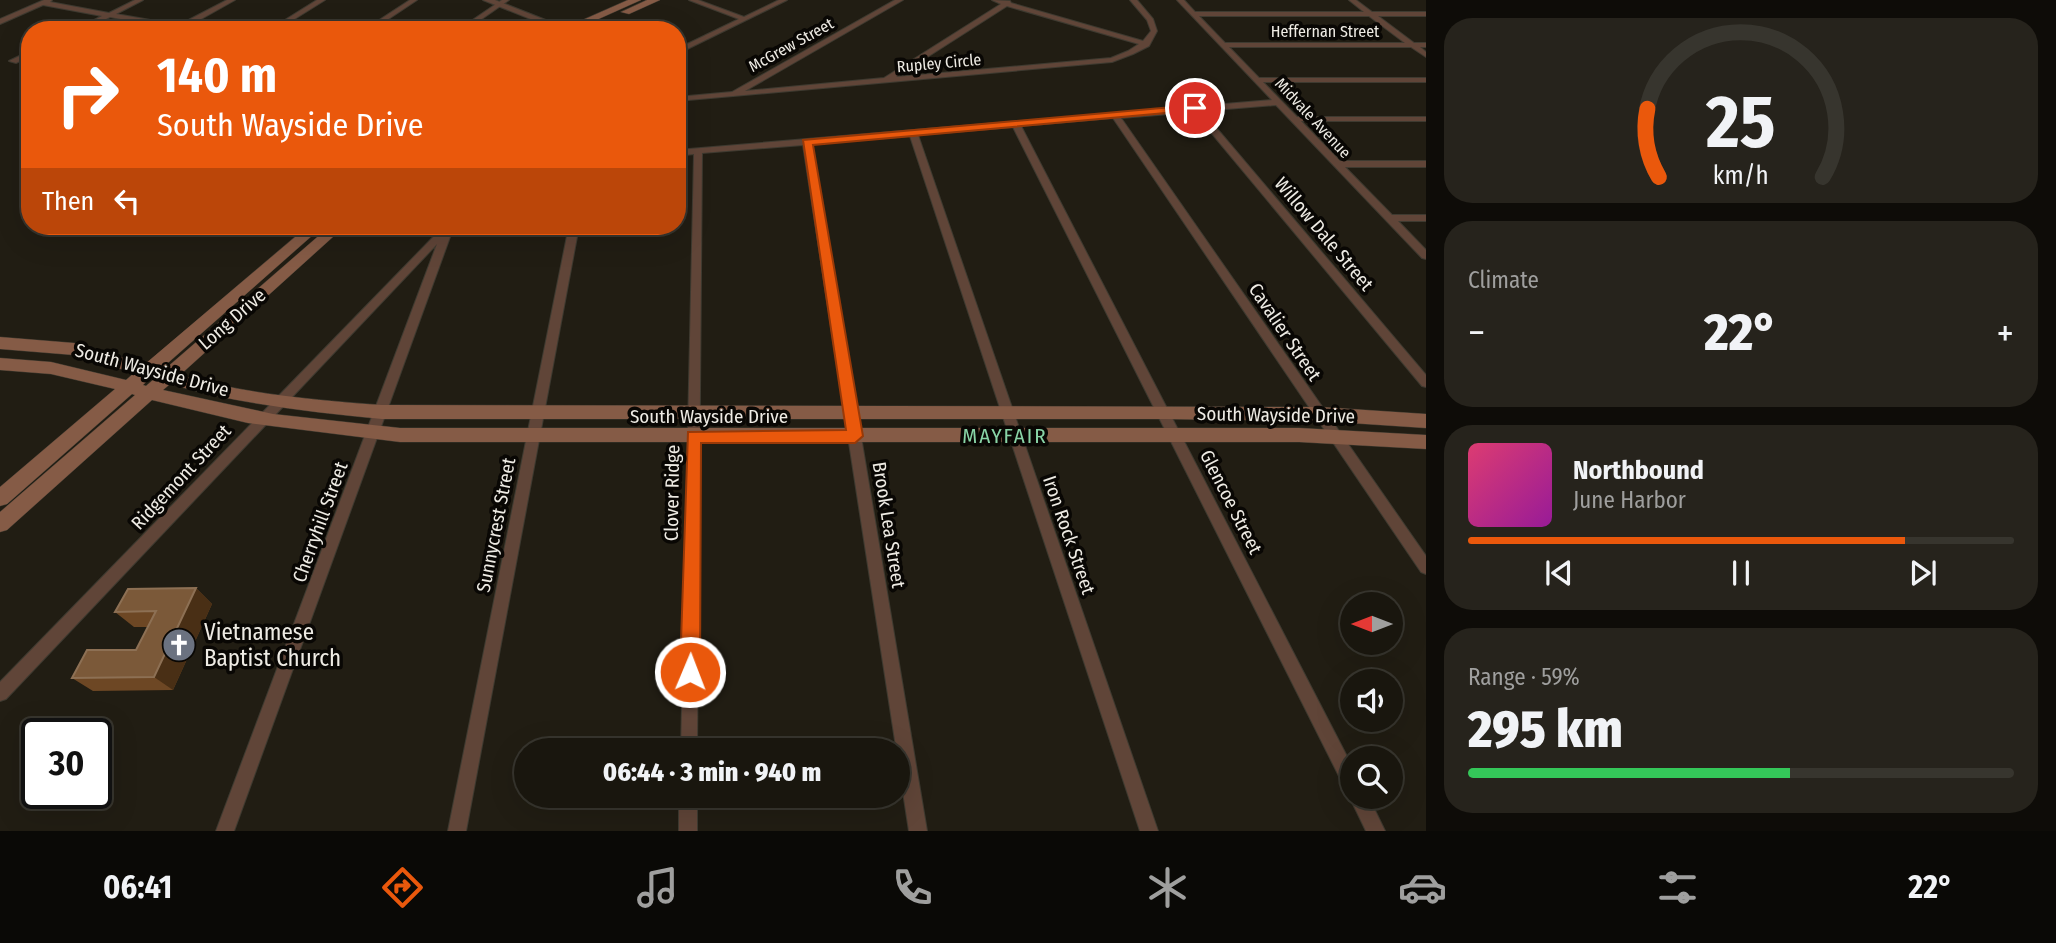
<!DOCTYPE html>
<meta charset="utf-8">
<style>
body{margin:0;font-family:"Fira Sans Condensed",sans-serif;background:#26231c;color:#f1f3f6;height:100vh;display:flex;flex-direction:column;font-size:26px;white-space:nowrap}
*{box-sizing:border-box;margin:0}
p{font-size:23px;color:#9f9f9e}
.icon{flex:none;width:38px;height:38px;fill:none;stroke:currentColor;stroke-width:2;stroke-linecap:round;stroke-linejoin:round}
.map{position:relative;flex:1;overflow:hidden}
.side{display:flex;flex-direction:column;gap:18px;padding:18px;background:#0e0c08;width:630px}
.side>*{flex:none}
.guide{position:absolute;left:21px;top:21px;width:665px;height:214px;border-radius:28px;box-shadow:0 7px 28px #0002,0 0 0 2px #37352e;background:#ea580c;color:#fff;overflow:hidden}
.needle{width:46px;rotate:270deg}
.controls{position:absolute;left:1340px;top:592px;display:grid;gap:14px}
.controls a{display:grid;place-items:center;width:63px;height:63px;border-radius:50%;background:#19160e;box-shadow:0 7px 28px #0002,0 0 0 2px #37352e;font-size:35px}
.speed{position:absolute;left:21px;top:718px;display:flex;gap:14px;font-size:35px;font-weight:700;text-align:center}
.speed>*{display:grid;place-content:center;width:91px;height:91px;border-radius:50%;background:#19160e;box-shadow:0 7px 28px #0002,0 0 0 2px #37352e;line-height:1}
.speed .limit{border:4px solid #111;border-radius:10px;background:#fff;color:#111}
.pin{position:absolute;display:grid;place-items:center;width:60px;height:60px;color:#fff;margin:-30px;border:4px solid #fff;border-radius:50%;box-shadow:0 2px 7px #0007}
.me{position:absolute;width:77px;margin:-38px;rotate:1deg;stroke-linejoin:round;filter:drop-shadow(0 0 5px #0008)}
.turn{display:flex;align-items:center;gap:24px;height:147px;padding:0 21px;font-size:32px}
.turn .icon{width:91px;height:91px;stroke-width:2.5}
.turn b{display:block;font-size:49px;line-height:60px}
.then{display:flex;align-items:center;height:66px;padding:0 21px;background:#0003;gap:14px;font-size:26px}
.big{font-size:52px;font-weight:800;line-height:1.1}
.side .tile{flex:1;display:flex;flex-direction:column;justify-content:center;gap:10px;min-width:0;padding:0 24px;border-radius:28px;background:#26231c}
.side .dial{align-items:center;gap:0}
.dial svg{height:182px;overflow:visible;fill:none;stroke:#37352e;stroke-width:7;stroke-linecap:round;text-anchor:middle}
.dial text{fill:#f1f3f6;stroke:none}
.song{display:flex;align-items:center;gap:21px}
.cover{width:84px;height:84px;border-radius:10px;background:linear-gradient(135deg,hsl(340 70% 55%),hsl(300 70% 35%))}
.played{height:7px;border-radius:4px;background:linear-gradient(90deg,#ea580c 80%,#37352e 80%)}
.keys{display:flex;justify-content:space-around;direction:ltr}
.heat{display:flex;justify-content:space-between;align-items:center;font-size:38px;direction:ltr}
.charge{height:10px;border-radius:5px;background:linear-gradient(90deg,#34c759 59%,#37352e 0)}
.trip{position:absolute;left:514px;top:738px;width:396px;height:70px;border-radius:35px;background:#19160e;box-shadow:0 7px 28px #0002,0 0 0 2px #37352e;font-weight:800;line-height:70px;text-align:center}
.tabs{display:flex;height:112px;justify-content:space-around;align-items:center;background:#0a0906;color:#9f9f9e}
.tabs .icon{width:49px;height:49px}
.tabs .current{color:#ea580c}
.tabs b{font-size:32px;color:#f1f3f6}
main{display:flex;flex:1;min-height:0}
.map>svg:first-child{display:block}
</style>
<main>
<div class="map">
<svg width="1426" height="831" viewBox="0 0 1426 831">
<rect width="100%" height="100%" fill="#211d13"/>
<g fill="none" stroke-linecap="round" stroke-linejoin="round">
<defs>
<path id="minor" d="M44 0H52L50 2 109 13 135 0H143L116 14 179 25 227 0H235L187 27 198 30H178L110 17 84 30H75L102 16 43 5 0 24V19Z
M317 0H325L277 30H269Z
M410 0H417L372 30H364Z
M502 0H509L466 30H458Z
M689 0H698L744 17 779 0H787L677 54V49L739 19Z
M895 0H903L745 91 884 78 1001 4 992 0 1010 1 1011 3 1143 41 1151 31 1147 20 1130 0H1137L1153 19 1157 31 1149 46 1133 54 1112 62 677 101V97L732 92ZM1007 6 1139 44 1128 51 1111 58 896 77Z
M1177 0H1184L1195 12H1364L1349 0H1356L1372 12H1426V16H1378L1414 43H1426V47H1420L1426 52V57L1411 47H1229L1259 78H1426V82H1263L1297 117H1426V121H1301L1340 161H1426V167H1345L1392 215H1426V221H1398L1426 250V259L1422 258 1276 105 1202 111 1426 375V387L1422 386 1194 112 1121 118 1426 556V574L1421 572 1113 118 1021 126 1353 768V796H1368L1385 831H1366L1352 802 1350 794 1347 792 1013 127 918 135 1158 831H1140L910 136 812 144 927 831H909L803 145 702 153 697 751H681L694 154 677 156V150L1272 100ZM1199 16H1369L1405 43H1225Z
M30 51V56L16 63 9 61Z
M444 226H454L234 831H216L437 244 6 699 0 701V682Z
M569 226H579L466 831H448Z
M679 796H697V831H679Z"/>
<path id="tertiary" d="M483 0H495L571 30H558Z"/>
<path id="secondary" d="M628 0H641L574 30H560Z
M647 0H660L629 14 621 12Z
M308 226H323L161 369 164 370 330 226H345L180 375C245 394 315 400 382 405L1320 407 1426 414V428L1320 421 1162 419H382C311 412 238 404 170 384L163 390 273 414 400 428H1299L1426 435V449L1299 442H400L248 423 152 400 7 530 0 532V512L135 395 132 394 7 504 0 506V487L115 389 51 374 0 370V358L51 362 126 380 134 373 74 355 0 349V337L74 343 145 364ZM150 378 154 379 146 386 143 385Z"/>
</defs>
<!-- minor casing -->
<use href="#minor" stroke="#3e3a30" stroke-width="2"/>
<!-- tertiary casing -->
<use href="#tertiary" stroke="#3e3a30" stroke-width="2"/>
<!-- secondary casing -->
<use href="#secondary" stroke="#3e3a30" stroke-width="1"/>
<!-- minor -->
<use href="#minor" fill="#604538" fill-rule="evenodd"/>
<!-- tertiary -->
<use href="#tertiary" fill="#604538" fill-rule="evenodd"/>
<!-- secondary -->
<use href="#secondary" fill="#855b46" fill-rule="evenodd"/>
</g>
<!-- wall -->
<path fill="#6d4724" d="M196 588 212 604 173 690 93 691 72 678 136 650 148 627H134L115 612Z"/>
<!-- shaded-wall -->
<path fill="#492f15" d="M196 588 212 604 173 690 154 677Z"/>
<!-- building -->
<path fill="#7b5939" stroke="#8d7054" stroke-width="2" d="M196 588 154 677 72 678 87 650H136L156 611 115 612 128 589Z"/>
<!-- route -->
<path fill="#ea580c" stroke="#983908" stroke-width="2" d="M1195 105 1199 106V110L813 145 863 436 855 443H701L700 672 697 679 690 682 683 679 680 672 688 432 846 430 803 140Z"/>
<!-- icons -->
<defs>
<symbol id="church-disc" viewBox="-11 -11 22 22"><circle r="9.5" fill="#6b7280" stroke="#090704"/><path d="M-1.2-6h2.4v3.5h3.3v2.4h-3.3V6h-2.4V-.1h-3.3v-2.4h3.3Z" fill="#fff"/></symbol>
</defs>
<g fill-rule="evenodd">
<use href="#church-disc" x="160" y="626" width="38" height="38"/>
</g>
<g text-anchor="middle" dominant-baseline="central" stroke-width="7" stroke-linejoin="round" paint-order="stroke">
<!-- far-street labels -->
<g font-size="16" fill="#eeebe4" stroke="#090704">
<text x="1325" y="31">Heffernan Street</text>
<text transform="translate(791 45) rotate(-29)">McGrew Street</text>
<text transform="translate(939 63) rotate(-5)">Rupley Circle</text>
<text transform="translate(1313 118) rotate(47)">Midvale Avenue</text>
</g>
<!-- street labels -->
<g font-size="19" fill="#eeebe4" stroke="#090704">
<text transform="translate(1324 234) rotate(50)">Willow Dale Street</text>
<text transform="translate(232 319) rotate(-41)">Long Drive</text>
<text transform="translate(1285 332) rotate(56)">Cavalier Street</text>
<text transform="translate(152 370) rotate(15)">South Wayside Drive</text>
<text transform="translate(1276 415) rotate(1)">South Wayside Drive</text>
<text x="709" y="416">South Wayside Drive</text>
<text transform="translate(181 477) rotate(-47)">Ridgemont Street</text>
<text transform="translate(672 493) rotate(-89)">Clover Ridge</text>
<text transform="translate(1231 502) rotate(63)">Glencoe Street</text>
<text transform="translate(320 522) rotate(-70)">Cherryhill Street</text>
<text transform="translate(496 525) rotate(-79)">Sunnycrest Street</text>
<text transform="translate(889 525) rotate(81)">Brook Lea Street</text>
<text transform="translate(1069 535) rotate(71)">Iron Rock Street</text>
</g>
<!-- neighbourhood labels -->
<g font-size="21" letter-spacing="2" fill="#89d4a6" stroke="#090704">
<text x="1005" y="436">MAYFAIR</text>
</g>
<!-- near-poi labels -->
<g font-size="23" fill="#eeebe4" stroke="#090704" text-anchor="start">
<text x="204" y="632">Vietnamese<tspan x="204" dy="26">Baptist Church</tspan></text>
</g>
</g>
</svg>
<div class="controls">
<a><svg class="needle" viewBox="-14 -14 28 28"><path d="M0-13l5 13h-10z" fill="#e53935"/><path d="M0 13l5-13h-10z" fill="#9f9f9e"/></svg></a>
<a><svg class="icon" aria-label="sound" viewBox="0 0 24 24"><path d="M4 9h4l5-4v14l-5-4H4zM17 9q2 3 0 6"/></svg></a>
<a><svg class="icon" aria-label="search" viewBox="0 0 24 24"><circle cx="10" cy="10" r="6"/><path d="M15 15l6 6"/></svg></a>
</div>
<div class="speed"><div class="limit">30</div></div>
<div class="pin" style="left:1195px;top:108px;background:#d93025"><svg class="icon" aria-label="arrive" viewBox="0 0 24 24"><path d="M6 21V4h12l-3 4 3 4H6"/></svg></div>
<svg class="me" style="left:690px;top:672px" viewBox="-20 -20 40 40"><circle r="17" fill="#ea580c" stroke="#fff" stroke-width="3"/><path d="M0-11L8 9 0 5-8 9z" fill="#fff"/></svg>
<div class="trip">06:44 · 3 min · 940 m</div>
<div class="guide">
<div class="turn"><svg class="icon" aria-label="right" viewBox="0 0 24 24"><path d="M7 20v-9h11M14 6l5 5-5 5"/></svg><div><b>140 m</b>South Wayside Drive</div></div>
<div class="then">Then<svg class="icon" aria-label="left" viewBox="0 0 24 24"><path d="M17 20v-9H6M10 6l-5 5 5 5"/></svg></div>
</div>
</div>
<section class="side">
<div class="tile dial"><svg viewBox="0 0 100 80">
<path d="M14 69A42 42 0 1 1 86 69"/>
<path d="M14 69A42 42 0 0 1 9 39" stroke="#ea580c"/>
<text x="50" y="56" font-size="32" font-weight="700">25</text>
<text x="50" y="72" font-size="11">km/h</text>
</svg></div>
<div class="tile"><p>Climate</p>
<div class="heat"><a>−</a><b class="big">22°</b><a>+</a></div>
</div>
<div class="tile">
<div class="song"><i class="cover"></i><div><b>Northbound</b><p>June Harbor</p></div></div>
<div class="played"></div>
<div class="keys"><svg class="icon" aria-label="previous" viewBox="0 0 24 24"><path d="M18 5L8 12l10 7zM5 5v14"/></svg><svg class="icon" aria-label="pause" viewBox="0 0 24 24"><path d="M8 5v14M16 5v14"/></svg><svg class="icon" aria-label="next" viewBox="0 0 24 24"><path d="M6 5l10 7-10 7zM19 5v14"/></svg></div>
</div>
<div class="tile"><p>Range · 59%</p><b class="big">295 km</b><div class="charge"></div></div>
</section>
</main>
<nav class="tabs">
<b>06:41</b>
<svg class="icon current" aria-label="directions" viewBox="0 0 24 24"><path d="M12 3l9 9-9 9-9-9zM9 14v-3h6M13 9l2 2-2 2"/></svg>
<svg class="icon" aria-label="music" viewBox="0 0 24 24"><path d="M9 18V5l10-2v13"/><circle cx="6" cy="18" r="3"/><circle cx="16" cy="16" r="3"/></svg>
<svg class="icon" aria-label="phone" viewBox="0 0 24 24"><path d="M5 4h4l2 5-3 2q2 4 5 5l2-3 5 2v4C11 20 4 13 5 4z"/></svg>
<svg class="icon" aria-label="climate" viewBox="0 0 24 24"><path d="M12 3v18M4 7l16 10M4 17L20 7"/></svg>
<svg class="icon" aria-label="car" viewBox="0 0 24 24"><path d="M5 17H2v-5l4-1 3-4h7l3 4 3 1v5h-3M9 17h6M6 11h13"/><circle cx="7" cy="17" r="2"/><circle cx="17" cy="17" r="2"/></svg>
<svg class="icon" aria-label="filters" viewBox="0 0 24 24"><path d="M4 7h16M4 17h16"/><circle cx="9" cy="7" r="2"/><circle cx="15" cy="17" r="2"/></svg>
<b>22°</b>
</nav>
